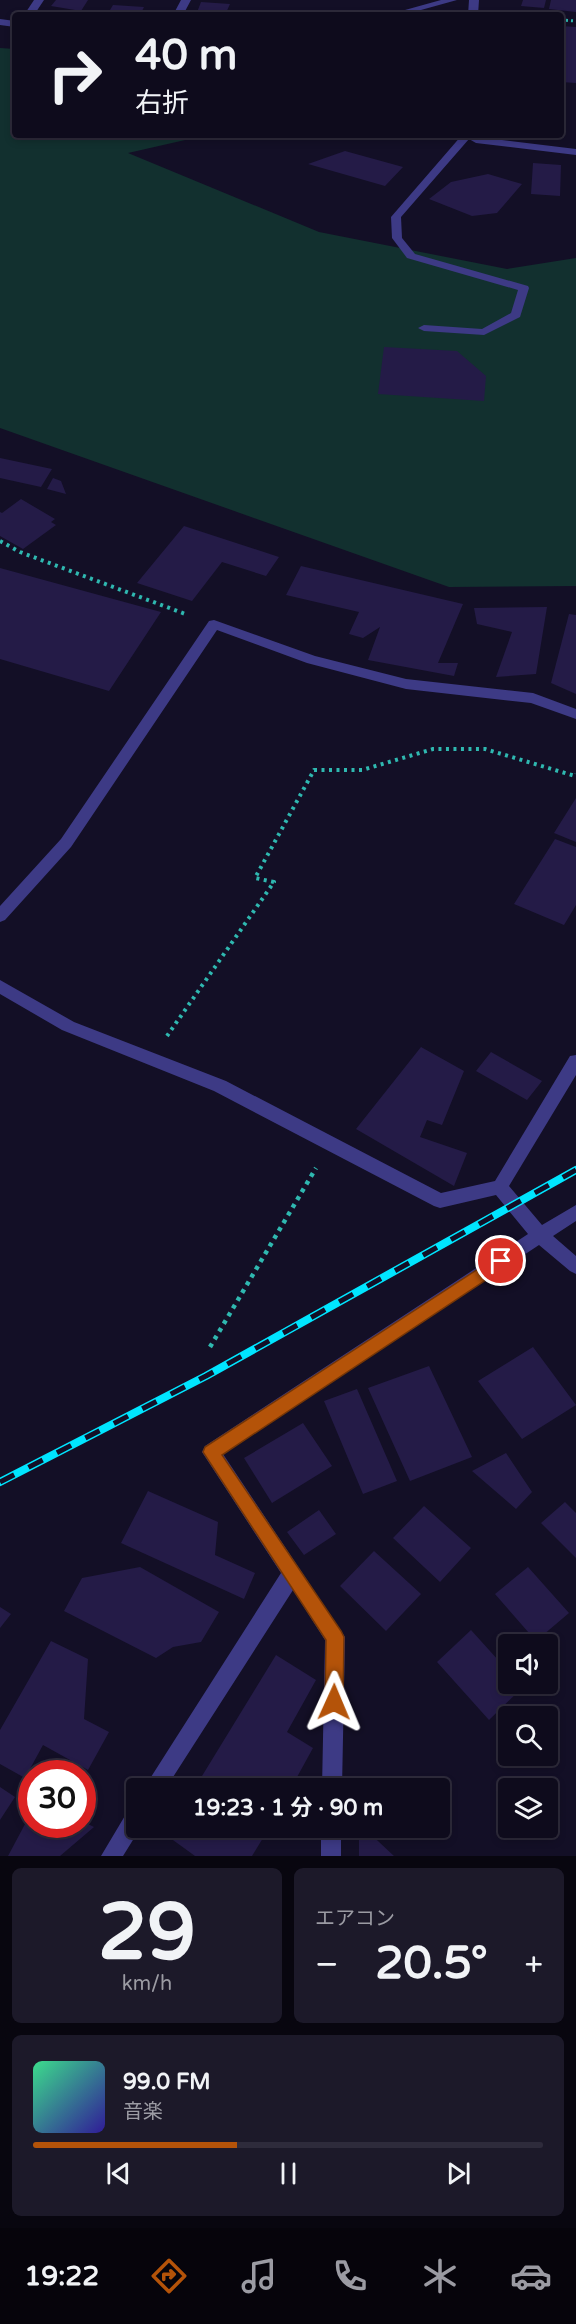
<!DOCTYPE html>
<html lang="ja">
<meta charset="utf-8">
<style>
body{margin:0;font-family:"Varela Round","Noto Sans JP",sans-serif;background:#1c1929;color:#f1f3f6;height:100vh;display:flex;flex-direction:column;font-size:22px;white-space:nowrap}
*{box-sizing:border-box;margin:0}
p{font-size:20px;color:#9b9ba3}
.icon{flex:none;width:33px;height:33px;fill:none;stroke:currentColor;stroke-width:2;stroke-linecap:round;stroke-linejoin:round}
.map{position:relative;height:1856px;overflow:hidden}
.panel{display:flex;flex-direction:column;gap:12px;padding:12px;background:#08060f;flex:1}
.panel>*{flex:none}
.hud{position:absolute;left:12px;top:12px;width:552px;height:126px;border-radius:6px;box-shadow:0 3px 9px #0003,0 0 0 2px #2e2b3b;background:#0e0b1c;color:#f1f3f6;overflow:hidden}
.controls{position:absolute;left:498px;top:1634px;display:grid;gap:12px}
.controls a{display:grid;place-items:center;width:60px;height:60px;border-radius:6px;background:#0e0b1c;box-shadow:0 3px 9px #0003,0 0 0 2px #2e2b3b;font-size:30px}
.speed{position:absolute;left:18px;top:1760px;display:flex;gap:12px;font-size:30px;font-weight:700;text-align:center}
.speed>*{display:grid;place-content:center;width:78px;height:78px;border-radius:50%;background:#0e0b1c;box-shadow:0 3px 9px #0003,0 0 0 2px #2e2b3b;line-height:1}
.speed .limit{border:9px solid #d22;background:#fff;color:#111}
.pin{position:absolute;display:grid;place-items:center;width:51px;height:51px;color:#fff;margin:-26px;border:3px solid #fff;border-radius:50%;box-shadow:0 2px 6px #0007}
.me{position:absolute;width:66px;margin:-33px;rotate:1deg;stroke-linejoin:round;filter:drop-shadow(0 0 4px #0008)}
.turn{display:flex;align-items:center;gap:21px;height:126px;padding:0 24px;font-size:27px}
.turn .icon{width:78px;height:78px;stroke-width:2.5}
.turn b{display:block;font-size:42px;line-height:51px}
.big{font-size:45px;font-weight:700;line-height:1.1}
.panel .tile{flex:1;display:flex;flex-direction:column;justify-content:center;gap:9px;min-width:0;padding:0 21px;border-radius:9px;background:#1c1929}
.panel .dial{align-items:center;gap:0}
.dial b{font-size:78px;line-height:1}
.song{display:flex;align-items:center;gap:18px}
.cover{width:72px;height:72px;border-radius:9px;background:linear-gradient(135deg,hsl(150 70% 55%),hsl(250 70% 35%))}
.played{height:6px;border-radius:3px;background:linear-gradient(90deg,#b45309 40%,#2e2b3b 40%)}
.keys{display:flex;justify-content:space-around;direction:ltr}
.heat{display:flex;justify-content:space-between;align-items:center;font-size:33px;direction:ltr}
.panel .tiles{flex:1;display:grid;gap:12px;grid-template-columns:1fr 1fr}
.tile:last-child{grid-column:span 2}
.trip{position:absolute;left:126px;top:1778px;width:324px;height:60px;border-radius:6px;background:#0e0b1c;box-shadow:0 3px 9px #0003,0 0 0 2px #2e2b3b;font-weight:700;line-height:60px;text-align:center}
.tabs{display:flex;height:96px;justify-content:space-around;align-items:center;background:#06040b;color:#9b9ba3}
.tabs .icon{width:42px;height:42px}
.tabs .on{color:#b45309}
.tabs b{font-size:27px;color:#f1f3f6}
.map>svg:first-child{display:block}
</style>
<div class="map">
<svg width="576" height="1856" viewBox="0 0 576 1856">
<rect width="100%" height="100%" fill="#130f26"/>
<!-- green -->
<path fill="#12302f" d="M0 48 15 49V135H207L128 153 319 232 507 269 576 258V586L449 587 0 428Z"/>
<!-- building -->
<path fill="#241b47" d="M56 0H88L81 11 51 6Z
M523 0H546L544 8 521 6Z
M551 0H576V12L549 9Z
M201 2 230 4 225 15H196Z
M113 5 144 7 140 15H107Z
M561 26 576 27V83L561 82Z
M487 135H540V140L487 138Z
M345 151 403 167 385 186 308 164Z
M533 163 561 165 560 196 531 194Z
M488 174 522 184 497 213 472 216 429 199 451 182Z
M384 347 457 351 486 376 484 401 378 394Z
M0 458 52 469 41 487 0 478Z
M53 478 61 481 66 494 47 489Z
M21 499 55 519 51 522 56 525 23 549 0 536V512L2 513Z
M184 526 279 557 266 576 222 562 192 601 137 583Z
M301 566 463 604 438 663H458L454 676 368 660 380 627 363 638 349 634 359 612 286 595Z
M0 568 161 612 109 691 0 659Z
M547 607 536 674 496 677 512 632 477 624 474 608Z
M569 614 576 615V694L551 683Z
M576 798V842L554 833Z
M555 839 576 847V905L564 925 514 904Z
M421 1047 464 1071 442 1125 427 1120 420 1137 467 1153 454 1186 356 1129Z
M491 1052 542 1081 527 1100 476 1071Z
M533 1347 576 1405 522 1439 478 1381Z
M429 1366 472 1457 410 1481 368 1388Z
M357 1389 397 1481 363 1494 324 1401Z
M303 1423 332 1466 272 1503 244 1458Z
M506 1453 532 1492 516 1509 472 1471Z
M148 1491 218 1522 215 1555 255 1573 244 1599 121 1543Z
M565 1502 576 1513V1558L541 1523Z
M424 1506 471 1548 440 1582 393 1538Z
M319 1510 336 1534 304 1555 287 1532Z
M374 1551 421 1594 386 1631 340 1586Z
M140 1567 219 1612 201 1642 173 1647 156 1658 64 1611 82 1578Z
M528 1567 569 1613 536 1641 495 1594Z
M0 1607 11 1614 0 1628Z
M471 1630 508 1671V1683H519L523 1687 489 1720 437 1662Z
M51 1641 88 1659 84 1719 109 1732 88 1770 43 1745 25 1778 0 1764V1730Z
M276 1655 316 1680 287 1732 313 1748 291 1788H181L202 1776Z
M0 1787 15 1797 0 1820Z
M32 1811V1824H82V1821L94 1827 60 1856H8Z
M155 1827H262L263 1838 252 1856H195Z
M359 1827H363L394 1856H359Z"/>
<g fill="none" stroke-linecap="round" stroke-linejoin="round">
<!-- path-far2 -->
<path stroke="#2fb8b0" stroke-width="3" stroke-dasharray="2 3" stroke-linecap="butt" d="M561 20 576 21"/>
<!-- path-far1 -->
<path stroke="#2fb8b0" stroke-width="4" stroke-dasharray="3 4.5" stroke-linecap="butt" d="M0 541 20 552 188 615
M167 1036 274 882 255 878 314 770H362L433 749H485L575 776 576 774"/>
<!-- path -->
<path stroke="#2fb8b0" stroke-width="4.5" stroke-dasharray="4 5" stroke-linecap="butt" d="M210 1347 316 1168"/>
<!-- minor -->
<path fill="#3d3a85" fill-rule="evenodd" d="M34 0H44L34 15H24Z
M181 0H191L183 15H173Z
M441 0H457L403 15H387Z
M469 0H479L478 15H468Z
M0 19 15 21V27L0 25Z
M462 135 576 149V155L476 143 469 139 401 217 402 238 415 254 528 286 529 288 520 317 484 335 424 331 418 328 424 325 482 329 511 313 518 290 407 258 392 238 391 217Z
M214 620 315 656 406 679 533 693 576 709V719L531 703 406 689 307 663 217 630 71 847 5 920 0 922V906L61 839 209 621Z
M0 980 74 1022 226 1081 441 1193 495 1181 570 1056 576 1055V1075L509 1186 542 1225 576 1205V1221L553 1236 576 1256V1274L570 1271 539 1245 223 1454 345 1637 342 1788H322L325 1640 293 1590 166 1788H144L281 1573 202 1452 205 1446 528 1234 496 1195 440 1208 434 1206 214 1091 62 1030 0 994Z
M136 1806V1827H141L123 1856H101L129 1809Z
M321 1827H341V1856H321Z"/>
<defs>
<path id="rail" d="M0 1482 206 1376 576 1170"/>
</defs>
<!-- rail casing -->
<use href="#rail" stroke="#00e5ff" stroke-width="8"/>
<!-- rail -->
<use href="#rail" stroke="#130f26" stroke-width="5" stroke-dasharray="16" stroke-linecap="butt"/>
</g>
<!-- route -->
<path fill="#b45309" stroke="#753606" stroke-width="1.5" d="M501 1254 507 1256 509 1261 507 1266 222 1455 341 1631 344 1637 343 1702 340 1708 334 1711 327 1708 325 1702 326 1640 203 1452 205 1447Z"/>
</svg>
<div class="controls">
<a><svg class="icon" aria-label="sound" viewBox="0 0 24 24"><path d="M4 9h4l5-4v14l-5-4H4zM17 9q2 3 0 6"/></svg></a>
<a><svg class="icon" aria-label="search" viewBox="0 0 24 24"><circle cx="10" cy="10" r="6"/><path d="M15 15l6 6"/></svg></a>
<a><svg class="icon" aria-label="layers" viewBox="0 0 24 24"><path d="M12 4l9 5-9 5-9-5zM3 14l9 5 9-5"/></svg></a>
</div>
<div class="speed"><div class="limit">30</div></div>
<div class="pin" style="left:501px;top:1261px;background:#d93025"><svg class="icon" aria-label="arrive" viewBox="0 0 24 24"><path d="M6 21V4h12l-3 4 3 4H6"/></svg></div>
<svg class="me" style="left:334px;top:1702px" viewBox="-20 -20 40 40"><path d="M0-17L14 15 0 8-14 15z" fill="#b45309" stroke="#fff" stroke-width="4"/></svg>
<div class="trip">19:23 · 1 分 · 90 m</div>
<div class="hud">
<div class="turn"><svg class="icon" aria-label="right" viewBox="0 0 24 24"><path d="M7 20v-9h11M14 6l5 5-5 5"/></svg><div><b>40 m</b>右折</div></div>
</div>
</div>
<section class="panel">
<div class="tiles">
<div class="tile dial"><b>29</b><p>km/h</p></div>
<div class="tile"><p>エアコン</p>
<div class="heat"><a>−</a><b class="big">20.5°</b><a>+</a></div>
</div>
<div class="tile">
<div class="song"><i class="cover"></i><div><b>99.0 FM</b><p>音楽</p></div></div>
<div class="played"></div>
<div class="keys"><svg class="icon" aria-label="previous" viewBox="0 0 24 24"><path d="M18 5L8 12l10 7zM5 5v14"/></svg><svg class="icon" aria-label="pause" viewBox="0 0 24 24"><path d="M8 5v14M16 5v14"/></svg><svg class="icon" aria-label="next" viewBox="0 0 24 24"><path d="M6 5l10 7-10 7zM19 5v14"/></svg></div>
</div>
</div>
</section>
<nav class="tabs">
<b>19:22</b>
<svg class="icon on" aria-label="directions" viewBox="0 0 24 24"><path d="M12 3l9 9-9 9-9-9zM9 14v-3h6M13 9l2 2-2 2"/></svg>
<svg class="icon" aria-label="music" viewBox="0 0 24 24"><path d="M9 18V5l10-2v13"/><circle cx="6" cy="18" r="3"/><circle cx="16" cy="16" r="3"/></svg>
<svg class="icon" aria-label="phone" viewBox="0 0 24 24"><path d="M5 4h4l2 5-3 2q2 4 5 5l2-3 5 2v4C11 20 4 13 5 4z"/></svg>
<svg class="icon" aria-label="climate" viewBox="0 0 24 24"><path d="M12 3v18M4 7l16 10M4 17L20 7"/></svg>
<svg class="icon" aria-label="car" viewBox="0 0 24 24"><path d="M5 17H2v-5l4-1 3-4h7l3 4 3 1v5h-3M9 17h6M6 11h13"/><circle cx="7" cy="17" r="2"/><circle cx="17" cy="17" r="2"/></svg>
</nav>
